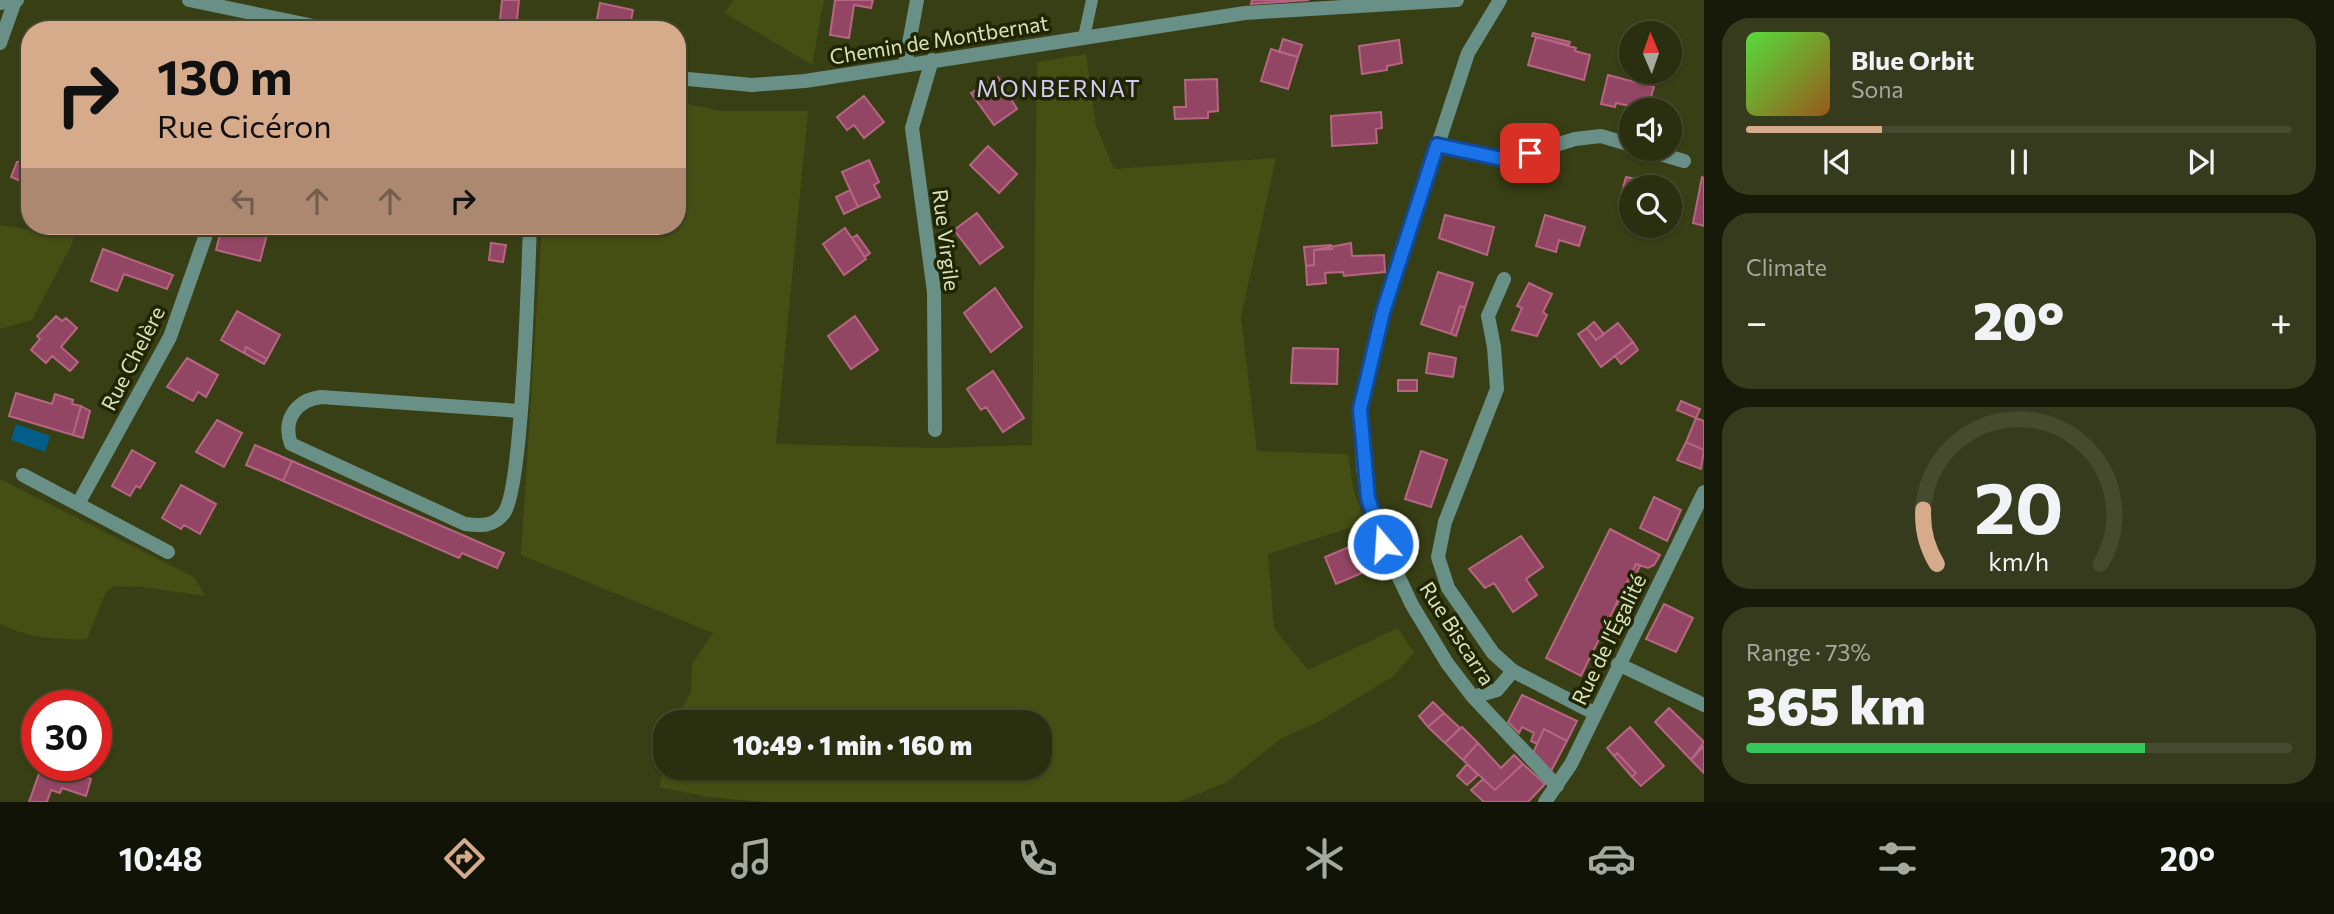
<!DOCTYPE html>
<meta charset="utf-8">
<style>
body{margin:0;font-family:Commissioner,sans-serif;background:#363b1d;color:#f1f3f6;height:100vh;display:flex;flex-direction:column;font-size:26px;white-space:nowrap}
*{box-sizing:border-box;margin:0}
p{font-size:23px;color:#a5a99e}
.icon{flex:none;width:38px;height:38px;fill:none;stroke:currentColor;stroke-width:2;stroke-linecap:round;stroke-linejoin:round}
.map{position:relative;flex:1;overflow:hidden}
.side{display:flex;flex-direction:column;gap:18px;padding:18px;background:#171a08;width:630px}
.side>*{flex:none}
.banner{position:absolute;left:21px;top:21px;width:665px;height:214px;border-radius:28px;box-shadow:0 2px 5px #0004,0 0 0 2px #464a2f;background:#d6ab8b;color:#111;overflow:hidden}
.needle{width:46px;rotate:358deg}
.tools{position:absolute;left:1619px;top:21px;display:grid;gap:14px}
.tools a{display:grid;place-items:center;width:63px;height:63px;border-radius:50%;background:#2a2f0f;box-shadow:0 2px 5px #0004,0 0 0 2px #464a2f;font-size:35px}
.speed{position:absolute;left:21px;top:690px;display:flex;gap:14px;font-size:35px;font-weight:700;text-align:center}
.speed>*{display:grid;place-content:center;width:91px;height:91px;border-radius:50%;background:#2a2f0f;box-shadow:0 2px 5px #0004,0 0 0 2px #464a2f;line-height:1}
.speed .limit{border:10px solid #d22;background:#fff;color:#111}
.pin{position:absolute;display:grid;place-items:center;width:60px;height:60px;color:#fff;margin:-30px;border-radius:14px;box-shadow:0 4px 10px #0006}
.me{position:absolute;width:77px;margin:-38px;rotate:342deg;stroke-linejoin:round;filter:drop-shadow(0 0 5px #0008)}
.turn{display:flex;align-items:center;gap:24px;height:147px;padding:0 21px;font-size:32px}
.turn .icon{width:91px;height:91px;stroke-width:2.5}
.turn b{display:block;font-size:49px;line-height:60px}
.lanes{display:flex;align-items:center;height:66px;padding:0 21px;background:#0003;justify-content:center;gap:35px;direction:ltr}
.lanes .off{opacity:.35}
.big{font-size:52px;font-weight:800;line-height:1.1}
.side .card{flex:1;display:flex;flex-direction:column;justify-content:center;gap:10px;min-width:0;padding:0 24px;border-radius:28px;background:#363b1d}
.side .dial{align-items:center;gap:0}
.dial svg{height:182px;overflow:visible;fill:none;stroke:#464a2f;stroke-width:7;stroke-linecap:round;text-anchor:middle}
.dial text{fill:#f1f3f6;stroke:none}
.song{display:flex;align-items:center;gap:21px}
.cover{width:84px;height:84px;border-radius:10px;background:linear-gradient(135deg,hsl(110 70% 55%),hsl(30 70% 35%))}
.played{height:7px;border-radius:4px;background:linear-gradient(90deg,#d6ab8b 25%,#464a2f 25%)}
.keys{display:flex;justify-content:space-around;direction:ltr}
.heat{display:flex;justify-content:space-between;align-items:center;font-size:38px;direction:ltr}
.charge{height:10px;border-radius:5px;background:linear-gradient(90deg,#34c759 73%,#464a2f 0)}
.trip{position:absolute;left:653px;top:710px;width:399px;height:70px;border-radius:28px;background:#2a2f0f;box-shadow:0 2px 5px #0004,0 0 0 2px #464a2f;font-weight:800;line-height:70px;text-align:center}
.tabs{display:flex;height:112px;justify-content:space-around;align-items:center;background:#111306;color:#a5a99e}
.tabs .icon{width:49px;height:49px}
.tabs .current{color:#d6ab8b}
.tabs b{font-size:32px;color:#f1f3f6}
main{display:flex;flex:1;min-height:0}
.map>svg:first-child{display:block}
</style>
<main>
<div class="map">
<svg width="1704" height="802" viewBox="0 0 1704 802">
<rect width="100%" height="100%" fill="#383f14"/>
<!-- green -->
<path fill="#464f13" d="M733 0H824L812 65 725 13Z
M1086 54 1096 126 1114 169 1276 158 1241 317 1257 451 1348 454 1353 488 1365 523 1268 554 1274 628 1308 670 1398 628 1414 653 1392 677 1318 722 1280 739 1227 782 1178 802H763L709 797 659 787 665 762V768H1040V723H674L691 692 692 664 713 633 521 555 542 226H677V102L721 111H808L776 444 937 448 1032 445 1037 62Z
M0 225 42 232 45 226H76L72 244 32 320 0 329Z
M0 479 194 577 206 596 143 587 114 586 105 594 87 639C59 640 26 638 0 624Z"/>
<!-- water -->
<path fill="#015e89" d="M16 424 50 436 45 452 11 440Z"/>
<!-- building -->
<path fill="#934663" stroke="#b66582" stroke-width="2" d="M502 0H519L516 30H499Z
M835 0H873L871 8 854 5 849 38 830 35Z
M1252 0H1309L1251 4Z
M600 3 633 10 629 30H595Z
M1533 33 1570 42 1569 45 1532 36Z
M1536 37 1576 48 1575 51 1590 55 1584 80 1528 65Z
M1283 39 1302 45 1298 57 1279 52Z
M1399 40 1402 63 1387 66V70L1362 74 1359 46Z
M1271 49 1298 57 1288 89 1261 81Z
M1608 75 1654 87 1647 110 1616 103 1615 107 1601 104Z
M998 77 1017 109 994 125 971 93Z
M1217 79 1218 111 1208 112V118L1175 119 1174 107H1186L1185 80Z
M864 96 884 122 864 138 854 125 847 130 837 117Z
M1381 112 1382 128 1376 129 1377 143 1332 146 1331 116Z
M988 146 1017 174 999 193 970 165Z
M30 150V185L11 177 17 162 27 161Z
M869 160 879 182 874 185 880 197 858 207 842 172Z
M1626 177 1672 186 1670 196V187H1631V206L1619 202Z
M1702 177 1704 178V226L1693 223Z
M850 190 858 207 844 214 836 197Z
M977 213 1003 247 980 264 954 230Z
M1445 215 1494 227 1487 255 1439 238Z
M1545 215 1585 227 1579 246 1559 240 1556 252 1536 246Z
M222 226 247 232 248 226 269 227 260 261 216 250Z
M845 228 866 259 844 275 823 244Z
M857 235 870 253 865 257 852 238Z
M491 243 506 245 503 262 489 260Z
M1351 243 1352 256 1384 255 1385 272 1344 276 1343 272 1325 273 1326 283 1307 285 1306 266 1314 265V250Z
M1331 245 1332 249 1314 250V265L1306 266 1304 247Z
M103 249 173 275 167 289 124 274 117 291 91 281Z
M1438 272 1473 283 1465 308 1460 306 1451 334 1421 324Z
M1529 283 1552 294 1543 312 1547 315 1537 336 1512 330 1522 308 1517 306Z
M995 288 1022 327 991 352 964 313Z
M1460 306 1465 308 1456 336 1451 334Z
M237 311 280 335 267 359 246 347 244 353 221 340Z
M56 316 62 321 66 318 77 328 61 347 78 362 70 371 52 356 46 363 31 350 40 339 37 336Z
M855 316 878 350 851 369 828 336Z
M1594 322 1604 334 1596 340 1587 328Z
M1618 323 1633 342 1601 367 1578 334 1587 328 1596 340Z
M1633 342 1638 350 1621 364 1615 356Z
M246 347 267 359 264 364 244 353Z
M1293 348 1338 349 1337 384 1291 383Z
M1429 353 1456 358 1453 377 1426 373Z
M187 358 218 375 206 397 198 392 193 401 167 387Z
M993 371 1024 418 1003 432 986 407 981 410 967 389Z
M1398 380H1417V391H1398Z
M16 393 52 404 55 394 73 400 72 404 81 406 73 435 9 416Z
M1681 401 1700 409 1696 418 1677 410Z
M81 406 90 411 83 438 73 435Z
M1696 418 1704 421V450L1686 442Z
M217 420 242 433 224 467 196 452Z
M1686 442 1704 450 1701 469 1677 460Z
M255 445 292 461 283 481 246 465Z
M132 450 155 463 140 488 136 486 130 496 112 486Z
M1421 451 1447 460 1431 507 1405 499Z
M292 461 504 553 497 568 462 553 459 558 283 481Z
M181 485 216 504 200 534 184 525 181 529 162 518Z
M1654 497 1681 510 1667 541 1640 528Z
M1610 529 1660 555 1654 565 1648 568 1636 564 1581 676 1546 658Z
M1521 536 1543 567 1526 579 1537 595 1513 612 1494 583 1485 588 1469 569Z
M1363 541 1374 568 1336 584 1325 557Z
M1636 564 1640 566 1620 606 1616 604Z
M1664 604 1693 618 1676 652 1646 639Z
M1522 695 1577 721 1567 741 1544 729 1537 744 1531 741 1534 733 1522 727 1519 733 1508 722Z
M1433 702 1444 713 1428 727 1419 716Z
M1669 708 1704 742 1691 760 1655 722Z
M1444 713 1460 728 1445 743 1428 727Z
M1462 727 1478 743 1463 760 1445 743Z
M1630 727 1664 766 1641 786 1632 777 1636 773 1617 753 1614 756 1607 748Z
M1544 729 1567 741 1551 771 1533 753Z
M1478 743 1501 768 1514 755 1523 764 1495 790 1463 760Z
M1704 746V773L1691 760Z
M1617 753 1636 773 1632 777 1614 756Z
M1467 764 1478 775 1467 785 1457 776Z
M1523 764 1545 784 1528 802H1484L1471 790 1483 779 1495 790Z
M42 765H53L91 779 86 796 62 788 60 793 51 790 47 802H29Z"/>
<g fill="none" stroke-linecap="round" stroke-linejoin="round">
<!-- lane -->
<path stroke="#699087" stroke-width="12" d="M1084 37 1092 0"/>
<!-- street -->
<path stroke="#699087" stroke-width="14" d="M189 0 333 30
M1500 0 1468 53 1383 312 1360 409 1363 467 1368 498 1383 544 1412 605 1447 663 1473 697 1557 786
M0 3 17 0
M0 43 15 1
M932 60 912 128 934 292 935 430
M905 65 917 0
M677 78 752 85 805 81 1245 13 1457 0
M1437 145 1507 160 1575 139 1601 136 1631 145
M1643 149 1684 161
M1504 279 1488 316 1494 347 1497 389 1445 522 1438 557 1448 588 1493 653 1513 671 1594 713
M520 411 321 397C297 400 282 419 291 444L465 524C480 526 494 527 504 513 523 488 528 271 530 226
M23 475 168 552
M78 504 170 337 209 226
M1618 664 1704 705
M1473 697 1497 690 1513 671
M1545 802 1571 764 1704 492"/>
</g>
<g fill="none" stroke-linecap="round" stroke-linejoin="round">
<defs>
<path id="route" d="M1383 544 1368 498 1360 409 1383 312 1437 145 1507 160 1530 153"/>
</defs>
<!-- route casing -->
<use href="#route" stroke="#114b97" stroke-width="18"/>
<!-- route -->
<use href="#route" stroke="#1a73e8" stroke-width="12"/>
</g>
<g text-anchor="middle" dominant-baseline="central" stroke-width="7" stroke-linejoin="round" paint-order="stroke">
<!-- street labels -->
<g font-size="21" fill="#dae3bb" stroke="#202503">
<text transform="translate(939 39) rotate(-9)">Chemin de Montbernat</text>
<text transform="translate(947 240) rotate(83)">Rue Virgile</text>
<text transform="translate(132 358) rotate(-63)">Rue Chelère</text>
<text transform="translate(1458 633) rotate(57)">Rue Biscarra</text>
<text transform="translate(1608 639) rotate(-64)">Rue de l'Égalité</text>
</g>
<!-- neighbourhood labels -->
<g font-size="23" letter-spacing="2" fill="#d7cbf6" stroke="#202503">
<text x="1059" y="88">MONBERNAT</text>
</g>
</g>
</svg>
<div class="tools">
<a><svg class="needle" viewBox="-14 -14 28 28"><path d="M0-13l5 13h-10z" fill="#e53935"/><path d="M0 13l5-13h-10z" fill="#a5a99e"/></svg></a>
<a><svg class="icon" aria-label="sound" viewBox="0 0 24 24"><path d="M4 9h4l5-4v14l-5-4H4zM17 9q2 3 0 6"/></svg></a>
<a><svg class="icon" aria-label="search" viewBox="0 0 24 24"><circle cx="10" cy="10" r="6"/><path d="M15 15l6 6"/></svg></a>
</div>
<div class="speed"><div class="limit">30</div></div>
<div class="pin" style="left:1530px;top:153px;background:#d93025"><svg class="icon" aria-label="arrive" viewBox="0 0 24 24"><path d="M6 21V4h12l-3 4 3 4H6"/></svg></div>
<svg class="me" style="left:1383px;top:544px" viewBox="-20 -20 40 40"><circle r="17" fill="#1a73e8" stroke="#fff" stroke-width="3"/><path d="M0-11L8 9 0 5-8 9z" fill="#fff"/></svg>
<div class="trip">10:49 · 1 min · 160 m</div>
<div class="banner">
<div class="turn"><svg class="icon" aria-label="right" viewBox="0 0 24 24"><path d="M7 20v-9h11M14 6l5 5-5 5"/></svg><div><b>130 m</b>Rue Cicéron</div></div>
<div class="lanes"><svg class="icon off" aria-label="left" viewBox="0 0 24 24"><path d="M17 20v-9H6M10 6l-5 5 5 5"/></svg><svg class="icon off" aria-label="ahead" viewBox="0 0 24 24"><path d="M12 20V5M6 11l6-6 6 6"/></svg><svg class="icon off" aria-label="ahead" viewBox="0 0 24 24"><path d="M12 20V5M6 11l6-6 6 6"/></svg><svg class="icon" aria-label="right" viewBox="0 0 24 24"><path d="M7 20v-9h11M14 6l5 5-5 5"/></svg></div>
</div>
</div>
<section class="side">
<div class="card">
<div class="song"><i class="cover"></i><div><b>Blue Orbit</b><p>Sona</p></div></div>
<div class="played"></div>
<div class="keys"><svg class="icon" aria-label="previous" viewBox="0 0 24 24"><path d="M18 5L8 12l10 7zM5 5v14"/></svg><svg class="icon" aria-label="pause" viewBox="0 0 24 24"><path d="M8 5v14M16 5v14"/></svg><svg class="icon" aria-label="next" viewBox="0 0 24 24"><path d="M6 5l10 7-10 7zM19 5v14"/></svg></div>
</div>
<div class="card"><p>Climate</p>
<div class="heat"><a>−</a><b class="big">20°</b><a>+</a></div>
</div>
<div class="card dial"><svg viewBox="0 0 100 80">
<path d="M14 69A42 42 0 1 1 86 69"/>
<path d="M14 69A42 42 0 0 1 8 45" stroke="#d6ab8b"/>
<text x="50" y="56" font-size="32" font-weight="700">20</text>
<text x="50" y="72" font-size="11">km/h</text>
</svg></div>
<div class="card"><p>Range · 73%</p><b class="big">365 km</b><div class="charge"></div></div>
</section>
</main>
<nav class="tabs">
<b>10:48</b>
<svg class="icon current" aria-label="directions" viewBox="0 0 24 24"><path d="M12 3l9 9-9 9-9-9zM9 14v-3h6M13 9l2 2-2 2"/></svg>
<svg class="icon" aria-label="music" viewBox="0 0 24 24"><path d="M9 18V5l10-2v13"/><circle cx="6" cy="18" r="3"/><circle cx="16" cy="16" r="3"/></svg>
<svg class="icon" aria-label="phone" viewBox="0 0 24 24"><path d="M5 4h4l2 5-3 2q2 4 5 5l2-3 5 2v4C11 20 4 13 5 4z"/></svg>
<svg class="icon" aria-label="climate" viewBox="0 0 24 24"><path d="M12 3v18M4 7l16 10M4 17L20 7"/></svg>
<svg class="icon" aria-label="car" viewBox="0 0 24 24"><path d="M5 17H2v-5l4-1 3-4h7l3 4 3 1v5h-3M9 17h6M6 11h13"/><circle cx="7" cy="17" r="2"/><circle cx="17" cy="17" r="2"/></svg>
<svg class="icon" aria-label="filters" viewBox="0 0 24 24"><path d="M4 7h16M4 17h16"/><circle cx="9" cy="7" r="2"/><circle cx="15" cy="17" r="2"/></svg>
<b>20°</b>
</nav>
